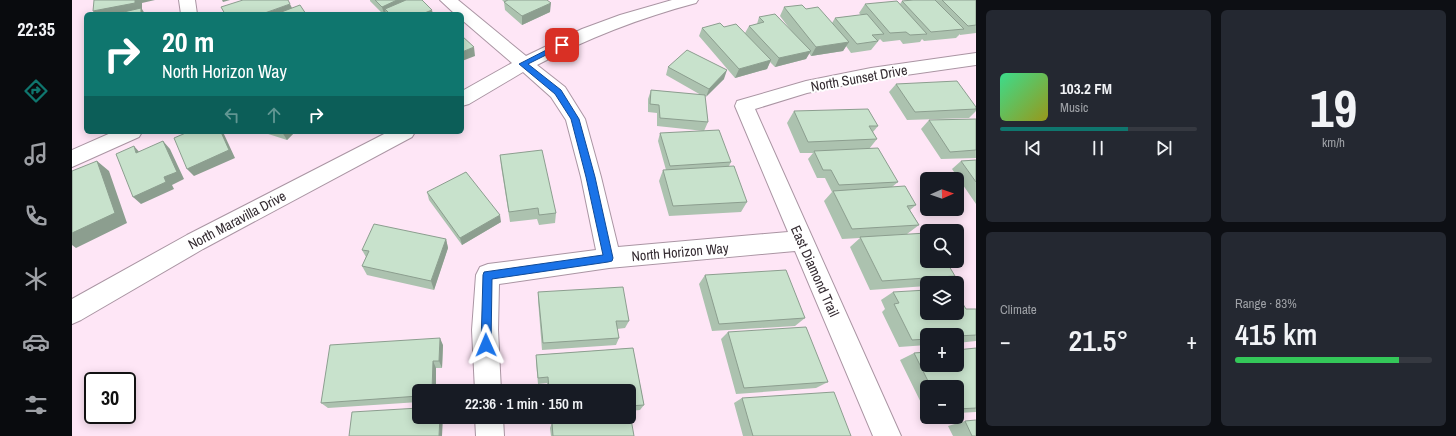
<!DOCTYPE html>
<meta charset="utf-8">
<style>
body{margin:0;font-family:"Archivo Narrow",sans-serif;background:#242831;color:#f1f3f6;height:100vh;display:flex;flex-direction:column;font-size:15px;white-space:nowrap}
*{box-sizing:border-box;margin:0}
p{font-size:13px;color:#9ea1a6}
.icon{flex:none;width:22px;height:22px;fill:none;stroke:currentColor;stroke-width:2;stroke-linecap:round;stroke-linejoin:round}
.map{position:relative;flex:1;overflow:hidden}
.side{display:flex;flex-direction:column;gap:10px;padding:10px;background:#0d0f14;width:480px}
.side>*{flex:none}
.guide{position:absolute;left:12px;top:12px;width:380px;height:122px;border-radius:6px;box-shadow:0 2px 10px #0003;background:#0f766e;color:#fff;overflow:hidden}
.needle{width:26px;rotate:88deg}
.controls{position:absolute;left:848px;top:172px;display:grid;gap:8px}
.controls a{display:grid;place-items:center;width:44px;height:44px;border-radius:6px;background:#171b24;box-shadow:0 2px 10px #0003;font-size:20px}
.speed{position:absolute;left:12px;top:372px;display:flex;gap:8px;font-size:20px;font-weight:700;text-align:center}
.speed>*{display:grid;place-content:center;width:52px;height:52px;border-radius:50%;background:#171b24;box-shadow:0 2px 10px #0003;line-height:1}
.speed .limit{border:2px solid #111;border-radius:6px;background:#fff;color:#111}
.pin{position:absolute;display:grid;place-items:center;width:34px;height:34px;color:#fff;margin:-17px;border-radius:8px;box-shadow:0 2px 6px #0006}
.me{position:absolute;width:44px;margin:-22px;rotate:359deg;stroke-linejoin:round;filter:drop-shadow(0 0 3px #0008)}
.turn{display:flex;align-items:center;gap:14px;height:84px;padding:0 12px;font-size:18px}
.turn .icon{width:52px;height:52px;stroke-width:2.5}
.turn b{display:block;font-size:28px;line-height:34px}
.lanes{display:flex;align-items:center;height:38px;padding:0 12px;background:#0003;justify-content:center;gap:20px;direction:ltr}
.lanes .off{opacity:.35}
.big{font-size:30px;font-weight:600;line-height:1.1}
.side .widget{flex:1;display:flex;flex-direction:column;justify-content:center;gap:6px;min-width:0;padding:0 14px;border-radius:6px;background:#242831}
.side .dial{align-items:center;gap:0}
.dial b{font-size:52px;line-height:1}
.song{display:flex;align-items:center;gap:12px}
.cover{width:48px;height:48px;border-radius:6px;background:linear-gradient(135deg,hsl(150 70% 55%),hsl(60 70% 35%))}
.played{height:4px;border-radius:2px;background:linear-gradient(90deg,#0f766e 65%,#363941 65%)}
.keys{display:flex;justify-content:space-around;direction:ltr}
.heat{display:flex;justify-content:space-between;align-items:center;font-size:22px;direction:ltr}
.charge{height:6px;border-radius:3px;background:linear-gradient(90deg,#34c759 83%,#363941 0)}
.side .tiles{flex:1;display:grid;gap:10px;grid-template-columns:repeat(2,1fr)}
.trip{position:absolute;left:340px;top:384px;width:224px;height:40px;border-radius:6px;background:#171b24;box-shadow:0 2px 10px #0003;font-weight:600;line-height:40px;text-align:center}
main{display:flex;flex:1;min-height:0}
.menu{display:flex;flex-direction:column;width:72px;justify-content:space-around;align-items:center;background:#090b0e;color:#9ea1a6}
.menu .icon{width:28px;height:28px}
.menu .current{color:#0f766e}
.menu b{font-size:18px;color:#f1f3f6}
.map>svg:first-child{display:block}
</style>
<main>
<nav class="menu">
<b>22:35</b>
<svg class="icon current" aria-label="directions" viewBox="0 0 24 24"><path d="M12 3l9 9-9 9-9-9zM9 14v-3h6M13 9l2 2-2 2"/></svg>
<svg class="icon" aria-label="music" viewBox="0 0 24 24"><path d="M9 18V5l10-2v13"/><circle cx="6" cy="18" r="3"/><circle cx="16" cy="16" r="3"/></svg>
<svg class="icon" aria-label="phone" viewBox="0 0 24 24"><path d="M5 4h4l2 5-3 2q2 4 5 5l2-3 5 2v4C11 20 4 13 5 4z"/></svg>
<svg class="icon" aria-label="climate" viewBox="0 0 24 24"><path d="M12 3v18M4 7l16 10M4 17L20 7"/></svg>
<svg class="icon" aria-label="car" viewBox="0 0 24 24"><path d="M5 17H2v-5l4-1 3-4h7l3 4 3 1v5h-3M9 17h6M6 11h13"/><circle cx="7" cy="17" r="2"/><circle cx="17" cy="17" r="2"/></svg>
<svg class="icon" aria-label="filters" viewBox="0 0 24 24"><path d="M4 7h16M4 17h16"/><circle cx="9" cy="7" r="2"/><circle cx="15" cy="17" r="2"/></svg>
</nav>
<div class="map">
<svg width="904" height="436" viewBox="0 0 904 436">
<rect width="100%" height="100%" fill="#fee6f6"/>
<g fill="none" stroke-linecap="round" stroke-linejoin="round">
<defs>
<path id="minor" d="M107 0H123L125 14H109Z
M368 0H386L454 56 510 29 548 15 600 0H626L624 3C568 18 516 38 465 65L493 87 513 119 529 177 546 247 716 232 663 106 665 101 734 81 799 68 904 53V65L799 80 735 93 683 109 829 436H801L723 251 537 268 427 284 426 330 429 391H403L400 330 404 275 408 267 416 264 524 250 509 177 494 120 479 97 451 72 397 104 390 106V91L440 63 390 20V14H383Z
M41 132H70L67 137 0 167V150Z
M316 132H343L340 137 131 249 9 320 0 324V299L115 235Z
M403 417H431L432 436H404Z"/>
</defs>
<!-- minor casing -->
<use href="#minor" stroke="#aa95a3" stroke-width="2"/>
<!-- minor -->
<use href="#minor" fill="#fff" fill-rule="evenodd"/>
</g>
<!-- wall -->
<path fill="#acc2af" d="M298 0H350L361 14H311L298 1Z
M430 0H475L478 12 450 25 433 10 432 2Z
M837 0H904V33L888 35V34L884 38 852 41 850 39 848 42 831 44 828 40 811 42 808 39 799 50 779 53 774 46 771 51 739 56 737 53 734 59 703 67 698 62 695 69 663 78 627 36 630 28 652 27 673 33 677 26 685 24 687 17 720 32 708 16 712 7 734 9 760 23 763 18 789 15 787 13 793 4H828L830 1Z
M596 67 652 79 633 97 636 122 632 131 585 126V113L576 112V99L579 90 629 95 594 75Z
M824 84 904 107V111L897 118 835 120 817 92Z
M722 111 806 126 801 132 805 139 797 149 826 182 820 187 844 205 838 210 847 225 835 234 883 276 872 283H855V286L798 290 778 247 788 238 770 239 752 201 760 192 753 178H745L736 159 741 153H728L715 123Z
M904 119V158L869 159 849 129 857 120Z
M190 132H223L215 140Z
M588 133 659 162 657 166 675 202 669 212 597 216 587 181 591 170H594L586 141Z
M428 155 484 213 483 223 467 225 465 219 438 222 429 166Z
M904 160V204L880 169 889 161Z
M355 192 429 222 390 245 357 200Z
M374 239 376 248 362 290 295 275 290 266 294 257 290 250Z
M633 275 733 318 723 326 640 331 627 284Z
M466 292 557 321 553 328 545 329 547 338 544 345 470 350 466 300Z
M821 292 894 309H904V341L885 343V335H855V345L827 347 810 312 813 309 809 300Z
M656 332 756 382 744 388 664 394 649 339Z
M371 345 370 368H364L347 391V402L256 408 249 403Z
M561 348 572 405 568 410 557 411V391H476L475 383 466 384 464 362V355Z
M904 348V412L885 413V387H855V415L828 360 842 353Z
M670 398 779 436H671L662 403Z
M893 421 904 436H881L876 426Z
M480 423 562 436H479L478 428Z"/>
<!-- shaded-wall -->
<path fill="#8c9e8f" d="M63 0H83L70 3V9L73 14H23L21 11Z
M150 0H158L151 2Z
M325 0H343L313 9 314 14H312L310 7Z
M479 3 478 12 450 25V16Z
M218 4 222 12 218 14H190Z
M360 10 361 14H350Z
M777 42 771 51 739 56 744 47Z
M402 47 403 56 390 61V52Z
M739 51 734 59 703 67 707 58Z
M699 60 695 69 663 78 667 69Z
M655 70 652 79 634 97 637 89Z
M149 132H151L163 158 122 176 115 169Z
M210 132H223L215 140Z
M91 141 98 149 112 179 100 185 102 189 69 204 61 197Z
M62 146 69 154 64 153Z
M25 161 37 171 55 223 4 248 0 245V233Z
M428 215 429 222 390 245 388 238Z
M374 239 376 248 362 290 359 281Z
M368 338 371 345 370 368 367 361Z
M361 361 364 368V391H360Z
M368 417H371L370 436H367Z"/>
<!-- building -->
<path fill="#c8e2cc" stroke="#8c9e8f" d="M22 0H63V3L21 11Z
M171 0H216L218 4 190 14H162V13L160 14H153L149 7Z
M303 0H325L310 7Z
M334 0H350L360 10 350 14H318L313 9Z
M436 0H475L479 3 450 16 432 2Z
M841 0H863L892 29 859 32 830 1Z
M870 0H904V25L896 26Z
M825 1 855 34 838 35 834 32 818 33 793 4Z
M228 5 234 14H204Z
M730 5 734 9 746 7 777 42 744 47 712 7Z
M69 8V14H43Z
M703 14 739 51 707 58 677 26 692 22 687 17Z
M795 14 812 34 800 35 806 41 785 44 763 18Z
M648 23 652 27 664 24 699 60 667 69 630 28Z
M390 36 402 47 390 52Z
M615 50 655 70 637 89 596 67Z
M885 81 904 107V109L843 112 824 84Z
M579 90 633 95 636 122 588 118 587 105 578 104Z
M796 109 806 126H797L805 139 736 142 722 111Z
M904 119V150L878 152 857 120Z
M647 130 659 162 598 166 588 133Z
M116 132H149L157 150 115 169 102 138Z
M91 141 105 172 92 177 94 182 61 197 44 154 62 146 64 153Z
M806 148 826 182 767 185 759 170H751L742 151Z
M470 150 484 213 467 215 466 208 437 212 428 155Z
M904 160V182L889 161Z
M25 161 43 213 0 233V171Z
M662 166 675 202 601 206 591 170Z
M394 172 428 215 388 238 355 192Z
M833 186 844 205 835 206 847 225 780 229 761 191Z
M302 224 374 239 359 281 290 266 297 251 290 250Z
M855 233V261H874L883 276 810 281 788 237Z
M714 270 733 318 647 324 633 275Z
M551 287 557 321H544L547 338 471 343 466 292Z
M855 290V313H885V294L894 309H904V335L885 336V335H855V339L840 340 822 304 827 303 821 292Z
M734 327 756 382 672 388 656 332Z
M368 338 367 361H361L360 391H347V396L249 403 258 345Z
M561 348 572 405 557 406V391H477L476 377 466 378 464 355Z
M904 348V408L885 409V387H859L842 353 855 352V365H885V350Z
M762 392 779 436H681L670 398Z
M347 408V417H368L367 436H277L280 412Z
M559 419 562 436H481L480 423Z
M904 420V436H900L893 421Z"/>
<!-- route -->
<path fill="#1a73e8" stroke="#114b97" d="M488 43H490L494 45 456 64 489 90 507 119 523 177 541 258 540 261 536 262 420 279 419 345 418 349 414 350 410 349 409 345 411 275 412 272 531 255 514 177 499 119 483 94 447 64Z"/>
<g text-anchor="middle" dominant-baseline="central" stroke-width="4" stroke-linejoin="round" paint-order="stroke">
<!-- street labels -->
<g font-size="14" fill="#332a30" stroke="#fff">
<text transform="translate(787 78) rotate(-10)">North Sunset Drive</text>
<text transform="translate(165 220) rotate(-28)">North Maravilla Drive</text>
<text transform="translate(608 252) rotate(-5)">North Horizon Way</text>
<text transform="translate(743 271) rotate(66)">East Diamond Trail</text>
</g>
</g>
</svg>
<div class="controls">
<a><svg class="needle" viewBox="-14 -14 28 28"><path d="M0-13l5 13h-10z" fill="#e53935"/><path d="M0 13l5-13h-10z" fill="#9ea1a6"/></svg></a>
<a><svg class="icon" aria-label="search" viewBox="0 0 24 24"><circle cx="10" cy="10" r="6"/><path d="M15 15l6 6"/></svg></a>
<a><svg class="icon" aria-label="layers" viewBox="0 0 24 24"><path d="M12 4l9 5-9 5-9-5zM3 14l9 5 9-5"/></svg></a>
<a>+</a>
<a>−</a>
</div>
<div class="speed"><div class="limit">30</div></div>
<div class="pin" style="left:490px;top:45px;background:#d93025"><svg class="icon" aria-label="arrive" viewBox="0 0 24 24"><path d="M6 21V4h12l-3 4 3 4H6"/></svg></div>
<svg class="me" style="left:414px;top:345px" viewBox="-20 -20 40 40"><path d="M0-17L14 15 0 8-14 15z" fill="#1a73e8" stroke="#fff" stroke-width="4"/></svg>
<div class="trip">22:36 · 1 min · 150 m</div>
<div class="guide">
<div class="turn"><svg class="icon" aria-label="right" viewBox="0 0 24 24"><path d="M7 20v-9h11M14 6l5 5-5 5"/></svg><div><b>20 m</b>North Horizon Way</div></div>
<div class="lanes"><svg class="icon off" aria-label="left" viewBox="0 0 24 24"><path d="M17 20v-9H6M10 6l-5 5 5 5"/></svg><svg class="icon off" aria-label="ahead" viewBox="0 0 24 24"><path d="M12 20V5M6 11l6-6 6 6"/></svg><svg class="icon" aria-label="right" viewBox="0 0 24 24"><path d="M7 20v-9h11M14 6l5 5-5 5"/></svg></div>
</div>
</div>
<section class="side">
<div class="tiles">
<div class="widget">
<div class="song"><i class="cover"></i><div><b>103.2 FM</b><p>Music</p></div></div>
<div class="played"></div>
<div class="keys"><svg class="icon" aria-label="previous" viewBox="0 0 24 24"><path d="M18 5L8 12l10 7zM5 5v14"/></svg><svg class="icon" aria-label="pause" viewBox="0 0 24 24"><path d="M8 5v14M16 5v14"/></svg><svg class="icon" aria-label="next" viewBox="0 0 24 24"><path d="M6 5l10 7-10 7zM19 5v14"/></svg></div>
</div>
<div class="widget dial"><b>19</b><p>km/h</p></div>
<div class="widget"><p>Climate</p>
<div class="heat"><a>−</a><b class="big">21.5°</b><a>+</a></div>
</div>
<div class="widget"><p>Range · 83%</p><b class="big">415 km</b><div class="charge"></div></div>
</div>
</section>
</main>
